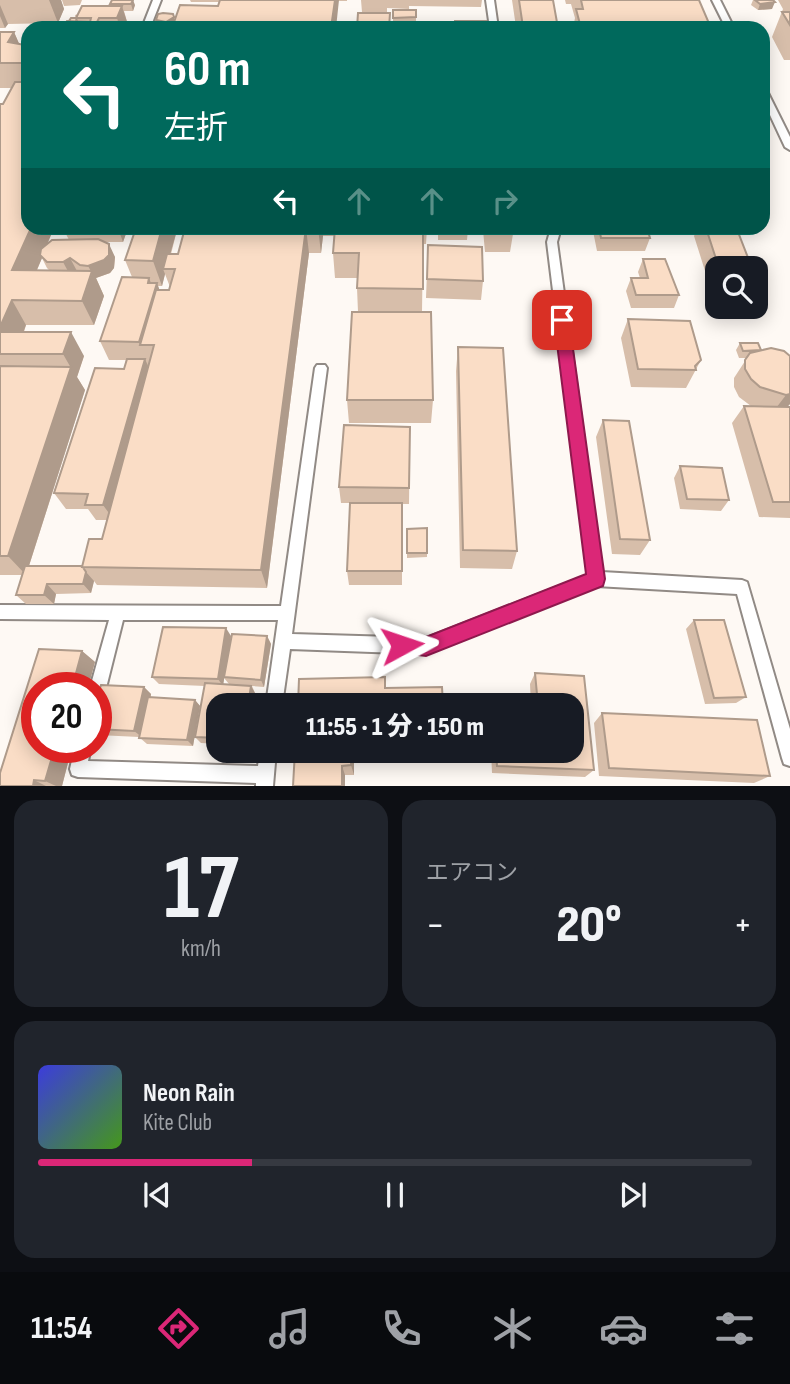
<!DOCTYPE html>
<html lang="ja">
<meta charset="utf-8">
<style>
body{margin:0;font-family:"Sofia Sans Condensed","Noto Sans JP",sans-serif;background:#20242c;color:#f1f3f6;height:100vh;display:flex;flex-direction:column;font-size:26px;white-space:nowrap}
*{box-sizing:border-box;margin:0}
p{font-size:23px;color:#9ea1a6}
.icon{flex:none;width:38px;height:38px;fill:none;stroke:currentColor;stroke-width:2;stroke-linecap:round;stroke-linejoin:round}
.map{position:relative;height:786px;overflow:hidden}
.details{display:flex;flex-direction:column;gap:14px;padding:14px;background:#0d0f14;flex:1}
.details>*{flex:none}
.banner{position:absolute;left:21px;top:21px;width:749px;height:214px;border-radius:21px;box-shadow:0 4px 18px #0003;background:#00695c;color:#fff;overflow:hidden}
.tools{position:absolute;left:705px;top:256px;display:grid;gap:14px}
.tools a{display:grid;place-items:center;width:63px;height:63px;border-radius:14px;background:#171b24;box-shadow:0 4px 18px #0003;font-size:35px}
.speed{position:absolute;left:21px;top:672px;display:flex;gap:14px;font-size:35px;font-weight:700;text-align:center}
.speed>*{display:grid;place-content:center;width:91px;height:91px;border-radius:50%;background:#171b24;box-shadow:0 4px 18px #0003;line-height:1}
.speed .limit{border:10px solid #d22;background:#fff;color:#111}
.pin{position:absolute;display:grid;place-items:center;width:60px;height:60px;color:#fff;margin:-30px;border-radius:14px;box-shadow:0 4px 10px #0006}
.me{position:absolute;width:77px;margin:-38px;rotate:85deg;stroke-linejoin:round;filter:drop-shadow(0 0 5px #0008)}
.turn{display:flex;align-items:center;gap:24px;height:147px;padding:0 28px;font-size:32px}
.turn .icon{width:91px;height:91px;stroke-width:2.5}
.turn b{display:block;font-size:49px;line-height:60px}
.lanes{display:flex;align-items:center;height:66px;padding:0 28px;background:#0003;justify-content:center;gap:35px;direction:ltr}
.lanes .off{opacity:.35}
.big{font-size:52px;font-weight:800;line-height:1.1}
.details .tile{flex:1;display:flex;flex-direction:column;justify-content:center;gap:10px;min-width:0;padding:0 24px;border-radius:21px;background:#20242c}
.details .dial{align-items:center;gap:0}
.dial b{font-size:91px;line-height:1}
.song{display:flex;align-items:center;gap:21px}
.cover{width:84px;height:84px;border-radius:10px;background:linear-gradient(135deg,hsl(240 70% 55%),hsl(100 70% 35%))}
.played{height:7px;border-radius:4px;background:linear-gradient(90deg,#db2777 30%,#363941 30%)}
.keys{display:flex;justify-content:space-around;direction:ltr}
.heat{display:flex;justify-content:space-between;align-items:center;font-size:38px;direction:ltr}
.details .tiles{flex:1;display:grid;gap:14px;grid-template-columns:1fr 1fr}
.tile:last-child{grid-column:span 2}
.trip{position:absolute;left:206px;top:693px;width:378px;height:70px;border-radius:21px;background:#171b24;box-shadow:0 4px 18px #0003;font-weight:800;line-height:70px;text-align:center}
.menu{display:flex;height:112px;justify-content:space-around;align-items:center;background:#090b0e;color:#9ea1a6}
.menu .icon{width:49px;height:49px}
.menu .current{color:#db2777}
.menu b{font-size:32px;color:#f1f3f6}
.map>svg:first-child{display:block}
</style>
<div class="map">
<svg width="790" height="786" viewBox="0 0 790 786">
<rect width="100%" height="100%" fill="#fef9f4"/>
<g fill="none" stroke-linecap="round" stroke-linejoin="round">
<defs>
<path id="service" d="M153 0H161L150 28H142Z
M486 0H494L498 28H490Z
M712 0H720L734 28H726Z
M763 88 767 91 790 137V150L785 147 763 100Z
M551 228H561L557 242 602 572 742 580 747 582 790 729V766L784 764 782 758 737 594 596 586 426 654 290 649 282 705H266L278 620H123L104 696 102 702 96 704V688H90L109 620 0 619V605L281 606 315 368 317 365H325L327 368 292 634 426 638 588 575 547 242Z
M75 747H91L88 761 258 766 260 751H276L273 786H256V783L78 777 72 775 70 769Z"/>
</defs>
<!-- service casing -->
<use href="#service" stroke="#918a85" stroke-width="4"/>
<!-- service -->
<use href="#service" fill="#fff" fill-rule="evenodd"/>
</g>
<!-- wall -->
<path fill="#d7beaa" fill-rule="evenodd" d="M0 0H61L64 9 58 23 8 24 5 28H0Z
M62 0H82L80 5 64 6Z
M112 0 135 5 133 11H124L128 25 127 28H64L69 21 76 18 75 15 111 6Z
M190 0H347V1H339L173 25 168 28H155L158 27 156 20H175L218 6 219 2H191Z
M361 0H482L481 7 409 6V9L387 8V12H362Z
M512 0H553L558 28 516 27Z
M565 0H699L711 28H573L575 18 571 4H566Z
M753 0H773L772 9 758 10 751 5Z
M778 0H790V60H784L772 37 783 9Z
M393 10H416V24H393Z
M0 32H14L19 44H23V43L28 39V228L47 244 69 240 63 228H128L123 242H104L115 257 114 268 110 273 96 278 104 296 94 325H26L24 332 84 356 77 377 85 390 29 566H82L102 539 107 520H96L88 509H66L54 493 124 369 126 360H109L100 341 132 277 125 260 177 230 171 254H178L185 228H514L510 252H485L483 230 468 229 467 240H438V228H427L426 244H423L422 312 433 400 431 423H349L347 400 358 312 357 288 358 278H335L333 253 334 236H323L321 253H309L267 588 97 585 94 581 91 593 56 594 54 604H26L16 595 22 575H0V104H3L12 88H0ZM42 258 47 268 49 270H37ZM165 274 170 287 169 290H159L158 286H162Z
M594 228H647L650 238 645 251H597L593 231Z
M698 228H725L726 232 752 268H718V306H754L750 312H718L694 236Z
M428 245 483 281 481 300 426 298Z
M643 259 679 295 674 308H631L626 291 631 278H640L638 272Z
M756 279 761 293 756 302Z
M628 319 701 360 686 388 631 387 621 338Z
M740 343 761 350 790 356V404L787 407H790V518L759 517 732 423 744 406H751L739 397 734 387V378L747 358H739L736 350Z
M458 347 517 551 512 569 460 568 456 371Z
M603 420 650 540 640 555 612 554 596 437Z
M410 427 409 504H402V585H349L347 571 350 503H341L339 487Z
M680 466 729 500 721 511 680 509 674 478Z
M407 529 427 553V557L407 558Z
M694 620 746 697 736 703 705 704 686 629Z
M231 636H267L271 644 264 687 252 686 255 693 254 705H219V744L201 743 195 737 205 686 159 684 152 677ZM224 678 229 684H223Z
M39 649 82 651 95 662 88 688H37V747H72L62 786H0V773Z
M535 673 584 676 594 770 585 777 492 773 491 751H572V705H531L530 684Z
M144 687 151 694V698L195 700 200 706 193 746 147 744 139 737 98 735 96 734V701Z
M602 713 770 776 754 783 599 776 594 723Z
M295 751H407L406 759H354V775H345V786H293Z"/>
<!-- shaded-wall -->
<path fill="#af9b8b" d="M49 0H61L64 9 58 23Z
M133 0 135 5 133 11 131 4Z
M335 0H339L336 28H331Z
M775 2 772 9 758 10 760 4Z
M0 5 8 24 5 28 0 16Z
M122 6 128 25 127 28H120L117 18Z
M174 17 176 24 168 28 166 22Z
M14 32 25 57 8 42Z
M31 228H54L42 257 40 255 42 258 26 295 12 270Z
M118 228H128L123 242Z
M162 228H177V230L166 269H163L165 274 162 286 153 261Z
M306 228 309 253 267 588 261 570Z
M318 228H322L323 236 321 253Z
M109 244 115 257 114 268 110 273 96 278 104 296 94 325 82 301 92 273 88 266Z
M70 258 77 271 70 275 63 262Z
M149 278 154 291 157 283 164 302 140 345 139 342Z
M12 300 26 325 15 354 0 335V327Z
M71 332 84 356 77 377 85 390 26 575 8 556 71 368 63 354Z
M145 359 153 377 114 520 103 505Z
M790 394V404L784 410 773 412 786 395Z
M86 572 94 581 91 593 83 584Z
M47 584 56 594 54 604 44 595Z
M226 628 231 636 223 686 218 679Z
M267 636 271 644 264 687 261 680Z
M82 651 95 662 88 688H72Z
M251 686 255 693 254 705H248Z
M144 687 151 694 142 737 134 731Z
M195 700 200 706 193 746 187 740Z
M55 747H72L62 786H56L45 781Z
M352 751 354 759V775L351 765Z
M342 766 345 775V786H342Z
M34 780 46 786H33Z"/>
<!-- building -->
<path fill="#faddc6" stroke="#af9b8b" stroke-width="2" d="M112 0H133L131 4H110Z
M220 0H335L331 28H172L180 5 218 6Z
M519 0H553L558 28H508V27H523Z
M581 0H699L711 28H581L576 9H583Z
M755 0H773L775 2 760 4Z
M82 6H122L117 18H99L97 22H114L111 28H64L67 21 90 22 91 18H76Z
M393 10H416V17L393 18Z
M782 12H790V25Z
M163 13 173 14 174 17 166 22 156 20 158 14Z
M358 13H390L389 28H357Z
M71 18H76L77 22 69 21Z
M455 21H486V28H455Z
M0 32H14L8 42 25 45 24 48H28V63H0Z
M25 39H28V43H23Z
M15 82H28V228H31L12 270 92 271 82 301 12 300 0 327V104H3Z
M136 228H162L153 261 125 260Z
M185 228H306L261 570 82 567 89 539H102L154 345H140L156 290H169L175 269H163L167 254H178Z
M335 228H423V289L357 288 359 253H333Z
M599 228H647L650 238H601Z
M706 228H725L726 232H738L752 268H719Z
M98 239 109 244V255L104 260 88 266 80 265 70 258 63 262H47L40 255 41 249 52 240Z
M428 245 482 247 483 281 427 279Z
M643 259H665L679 295H636L631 278H648Z
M122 277 149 278 148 283H157L139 342 100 341Z
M756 279 761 293H756Z
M352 312H431L433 400H347Z
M628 319 690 321 701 360 695 366 696 370 638 369Z
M0 332H71L63 354H0Z
M740 343H758L761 350 743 351Z
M458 347 503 348 517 551 463 550Z
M771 348 784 351 790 356V394L786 395 760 387 751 379 745 369V360L750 353Z
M127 359H145L103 505H85L88 494 54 493 95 368 124 369Z
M0 366 71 367 8 556H0Z
M744 406 790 407V502H773Z
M603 420 629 421 650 540 620 539Z
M344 425 410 427 409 488 339 487Z
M680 466 722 468 729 500 687 499Z
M350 503H402V571H347Z
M427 528V553H407V529Z
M25 566H82L86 572 83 584H47L44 595H16Z
M694 620H724L746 697 714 698Z
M163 627 226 628 218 679 152 677Z
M232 634 267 636 261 680 224 677Z
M39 649 82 651 72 688H37V747H55L45 781 34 780 33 786H0V773Z
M535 673 584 676 594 770 497 766 496 751H572V705H538Z
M385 677V688L442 687 443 705H298L299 679Z
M205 683 251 686 248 705H219V738L195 737Z
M101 685 144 687 134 731 96 729V701Z
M148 697 195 700 187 740 139 738Z
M602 713 757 720 770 776 609 768Z
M295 751H352L351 765 342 766V786H293Z"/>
<!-- route -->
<path fill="#db2777" stroke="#8e194d" stroke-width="2" d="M562 314 569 320 605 579 603 586 426 656 395 652 392 645 395 638 402 635 426 637 586 574 554 320Z"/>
</svg>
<div class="tools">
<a><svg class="icon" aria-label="search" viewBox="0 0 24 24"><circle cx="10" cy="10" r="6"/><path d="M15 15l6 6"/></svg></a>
</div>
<div class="speed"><div class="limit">20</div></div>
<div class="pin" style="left:562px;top:320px;background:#d93025"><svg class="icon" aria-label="arrive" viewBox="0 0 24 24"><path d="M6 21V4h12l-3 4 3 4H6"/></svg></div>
<svg class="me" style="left:402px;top:645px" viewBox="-20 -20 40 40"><path d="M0-17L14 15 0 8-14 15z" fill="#db2777" stroke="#fff" stroke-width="4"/></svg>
<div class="trip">11:55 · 1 分 · 150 m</div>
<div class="banner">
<div class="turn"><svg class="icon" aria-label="left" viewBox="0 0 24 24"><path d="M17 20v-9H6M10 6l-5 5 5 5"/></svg><div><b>60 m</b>左折</div></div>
<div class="lanes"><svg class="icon" aria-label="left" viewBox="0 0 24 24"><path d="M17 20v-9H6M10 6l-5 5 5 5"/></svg><svg class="icon off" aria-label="ahead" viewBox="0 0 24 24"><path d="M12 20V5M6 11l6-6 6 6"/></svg><svg class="icon off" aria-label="ahead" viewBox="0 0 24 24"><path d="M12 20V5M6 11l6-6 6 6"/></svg><svg class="icon off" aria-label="right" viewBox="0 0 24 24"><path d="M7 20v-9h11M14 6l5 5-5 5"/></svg></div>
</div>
</div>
<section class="details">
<div class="tiles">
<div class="tile dial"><b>17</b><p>km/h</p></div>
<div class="tile"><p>エアコン</p>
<div class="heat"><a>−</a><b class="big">20°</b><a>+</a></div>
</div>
<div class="tile">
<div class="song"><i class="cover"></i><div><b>Neon Rain</b><p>Kite Club</p></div></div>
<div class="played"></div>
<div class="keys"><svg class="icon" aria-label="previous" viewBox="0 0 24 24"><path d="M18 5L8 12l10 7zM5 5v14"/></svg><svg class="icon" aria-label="pause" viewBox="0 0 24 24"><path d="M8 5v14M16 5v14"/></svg><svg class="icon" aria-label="next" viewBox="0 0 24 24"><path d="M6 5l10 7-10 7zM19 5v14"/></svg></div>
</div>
</div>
</section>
<nav class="menu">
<b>11:54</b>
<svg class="icon current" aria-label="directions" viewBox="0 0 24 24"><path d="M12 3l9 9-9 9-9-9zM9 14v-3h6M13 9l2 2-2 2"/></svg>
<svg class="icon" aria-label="music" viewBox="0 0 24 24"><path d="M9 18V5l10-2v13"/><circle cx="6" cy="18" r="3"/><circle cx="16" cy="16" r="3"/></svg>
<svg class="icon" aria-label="phone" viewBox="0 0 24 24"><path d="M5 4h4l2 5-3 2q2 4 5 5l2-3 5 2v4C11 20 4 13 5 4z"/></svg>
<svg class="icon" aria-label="climate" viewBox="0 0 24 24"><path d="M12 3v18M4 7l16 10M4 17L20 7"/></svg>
<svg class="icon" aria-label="car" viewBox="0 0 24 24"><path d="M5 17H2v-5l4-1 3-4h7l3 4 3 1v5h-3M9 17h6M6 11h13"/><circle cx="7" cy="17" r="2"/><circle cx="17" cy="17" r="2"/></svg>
<svg class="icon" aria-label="filters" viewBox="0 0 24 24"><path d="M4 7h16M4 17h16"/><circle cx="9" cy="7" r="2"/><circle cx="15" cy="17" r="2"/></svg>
</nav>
